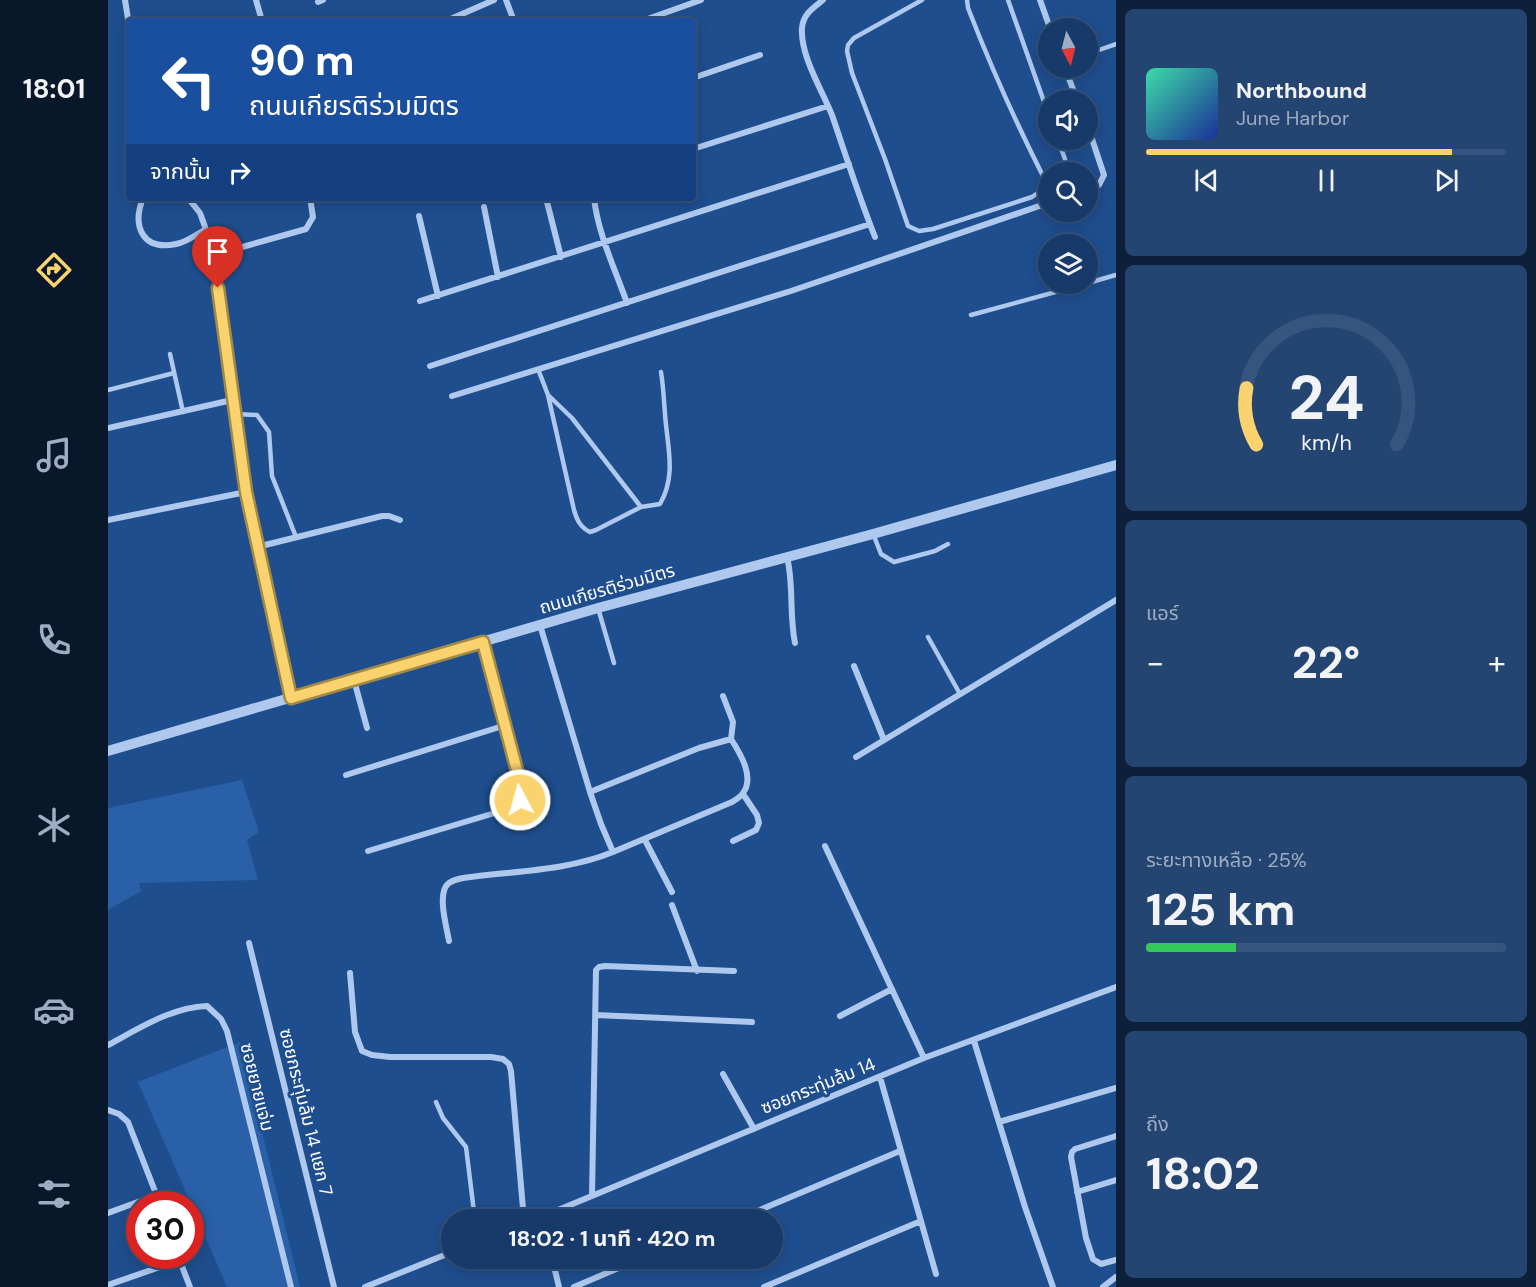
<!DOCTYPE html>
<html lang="th">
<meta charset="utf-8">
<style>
body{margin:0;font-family:"DM Sans","Noto Sans Thai",sans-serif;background:#244572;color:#f1f3f6;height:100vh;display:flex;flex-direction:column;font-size:22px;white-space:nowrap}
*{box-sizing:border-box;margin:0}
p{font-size:20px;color:#9eadc1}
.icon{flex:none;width:33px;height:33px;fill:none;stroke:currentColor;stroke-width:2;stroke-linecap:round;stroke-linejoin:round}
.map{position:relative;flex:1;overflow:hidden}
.side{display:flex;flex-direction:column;gap:9px;padding:9px;background:#0d203a;width:420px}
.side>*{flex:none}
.top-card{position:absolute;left:18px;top:18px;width:570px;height:183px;border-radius:6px;box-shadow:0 3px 15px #0003,0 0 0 2px #36547e;background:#1a4fa0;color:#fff;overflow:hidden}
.needle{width:39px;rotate:173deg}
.tools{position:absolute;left:930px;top:18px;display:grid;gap:12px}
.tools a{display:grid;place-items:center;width:60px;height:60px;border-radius:50%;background:#173a6a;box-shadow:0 3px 15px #0003,0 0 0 2px #36547e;font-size:30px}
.speed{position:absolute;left:18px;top:1191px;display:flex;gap:12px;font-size:30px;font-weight:700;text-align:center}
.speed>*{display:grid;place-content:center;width:78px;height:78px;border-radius:50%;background:#173a6a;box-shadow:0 3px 15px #0003,0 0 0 2px #36547e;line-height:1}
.speed .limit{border:9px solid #d22;background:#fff;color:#111}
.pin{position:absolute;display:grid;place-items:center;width:51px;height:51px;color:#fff;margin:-62px -26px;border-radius:50% 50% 50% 0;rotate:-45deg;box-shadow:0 0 6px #0007}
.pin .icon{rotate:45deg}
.me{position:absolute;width:66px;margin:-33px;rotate:354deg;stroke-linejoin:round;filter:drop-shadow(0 0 4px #0008)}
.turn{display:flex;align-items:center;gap:21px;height:126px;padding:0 24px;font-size:27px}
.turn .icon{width:78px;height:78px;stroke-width:2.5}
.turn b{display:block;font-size:42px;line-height:51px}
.then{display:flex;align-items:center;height:57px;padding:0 24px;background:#0003;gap:12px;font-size:22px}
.big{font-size:45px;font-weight:700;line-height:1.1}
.side .widget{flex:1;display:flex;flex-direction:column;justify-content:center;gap:9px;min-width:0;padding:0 21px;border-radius:9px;background:#244572}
.side .dial{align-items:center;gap:0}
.dial svg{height:156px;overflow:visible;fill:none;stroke:#36547e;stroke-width:7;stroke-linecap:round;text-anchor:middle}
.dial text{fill:#f1f3f6;stroke:none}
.song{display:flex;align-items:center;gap:18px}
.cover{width:72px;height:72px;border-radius:9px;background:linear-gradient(135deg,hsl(160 70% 55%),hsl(230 70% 35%))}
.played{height:6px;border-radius:3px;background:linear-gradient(90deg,#fad36e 85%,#36547e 85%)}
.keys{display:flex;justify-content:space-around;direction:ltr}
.heat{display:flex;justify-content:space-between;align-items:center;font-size:33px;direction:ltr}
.charge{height:9px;border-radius:4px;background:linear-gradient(90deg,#34c759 25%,#36547e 0)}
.trip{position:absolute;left:333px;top:1209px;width:342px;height:60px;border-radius:30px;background:#173a6a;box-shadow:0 3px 15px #0003,0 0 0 2px #36547e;font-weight:700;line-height:60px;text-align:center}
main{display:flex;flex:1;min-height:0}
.dock{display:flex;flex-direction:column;width:108px;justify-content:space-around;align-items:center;background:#09172a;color:#9eadc1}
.dock .icon{width:42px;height:42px}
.dock .on{color:#fad36e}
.dock b{font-size:27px;color:#f1f3f6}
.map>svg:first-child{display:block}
</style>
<main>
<nav class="dock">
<b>18:01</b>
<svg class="icon on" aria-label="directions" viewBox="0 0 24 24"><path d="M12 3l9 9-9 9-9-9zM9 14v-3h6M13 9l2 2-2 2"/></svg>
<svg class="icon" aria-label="music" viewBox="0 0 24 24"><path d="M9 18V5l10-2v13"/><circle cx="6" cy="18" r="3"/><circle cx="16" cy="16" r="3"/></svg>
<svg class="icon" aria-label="phone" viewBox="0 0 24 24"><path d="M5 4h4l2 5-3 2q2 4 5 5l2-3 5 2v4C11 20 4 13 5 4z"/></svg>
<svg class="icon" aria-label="climate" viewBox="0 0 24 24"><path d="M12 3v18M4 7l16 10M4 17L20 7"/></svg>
<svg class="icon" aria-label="car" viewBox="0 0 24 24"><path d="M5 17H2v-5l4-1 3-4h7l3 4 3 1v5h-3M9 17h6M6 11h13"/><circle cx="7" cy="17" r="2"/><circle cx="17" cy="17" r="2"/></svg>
<svg class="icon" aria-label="filters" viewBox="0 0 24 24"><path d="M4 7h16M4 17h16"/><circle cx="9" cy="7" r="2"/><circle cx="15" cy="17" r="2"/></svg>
</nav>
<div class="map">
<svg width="1008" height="1287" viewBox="0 0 1008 1287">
<rect width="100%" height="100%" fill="#1f4e8e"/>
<!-- green -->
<path fill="#2960a7" d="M134 780 151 832 139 840 150 880 31 883 33 891 0 910V808Z
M132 1042 192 1287H119L30 1082Z"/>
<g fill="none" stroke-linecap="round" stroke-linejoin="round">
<!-- service -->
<path stroke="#aec9ed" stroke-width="4.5" d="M814 0 746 38 740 45 739 51 744 73 777 159 800 226 811 231 825 229 924 197 934 190 937 180C908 123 883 67 860 8L859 0
M900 0 940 113
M988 51 1008 44
M950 140 957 159
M980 283 1008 275
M863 315 977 284
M62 354 75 412
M430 369 440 395 464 418 533 507 552 504C567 478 561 453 558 425 556 407 556 390 553 372
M0 390 66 373
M440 395 466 510C469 520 472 527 482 532L488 530 533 507
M126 414 149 415 161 432 164 476 188 537
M766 536 773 554 786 562 827 551 840 544
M490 608 506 663
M820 637 852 694
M328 1102 335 1118 358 1147 367 1220"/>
<!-- minor -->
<path stroke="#aec9ed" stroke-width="6" d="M17 0 21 25
M148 0 154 21
M398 0 406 21
M715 0C705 8 695 14 694 28 692 55 714 90 724 115 738 156 751 197 767 237
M932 0 942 28
M210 2 215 0
M338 21 386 0
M534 21 593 0
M957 68 969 100
M585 78 652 55
M980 127 996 175 991 185 980 190
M585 149 720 106
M35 198C24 226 34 251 68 244 79 242 89 234 98 229
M80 198 92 213 108 257
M438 198 453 257
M486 198C490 234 507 269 519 303
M376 207 390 277
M311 216 330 296
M312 301 741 164
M322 366 762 224
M344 396 683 291 940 203
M0 428 124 400
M138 492 124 400 107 265 108 257 113 253 198 229 205 217 202 198
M0 520 138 492 183 698
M149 547 274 516H281L292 520
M679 557C686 585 681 614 687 643
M746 666 776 740
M246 680 259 728
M615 696 625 722 623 739
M748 757 1008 600
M238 775 398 725
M482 792 591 748 623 739C632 753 647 777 635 793 633 797 627 800 624 802L505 852
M537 840 564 892
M625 841 648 830 651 823 649 815 635 794
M717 846 816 1058
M260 851 400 809 412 800 413 792 410 778 375 642
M564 905 589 971
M341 941C339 928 328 892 341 883 344 881 350 879 355 878 405 871 459 871 505 852L493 824 482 792 432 625
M141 943 226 1287
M242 973 247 1032 254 1051 264 1055 282 1057H383L395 1059 401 1064 403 1071 416 1220
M488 1015 644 1022
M732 1016 784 989
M866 1041 917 1207 945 1287
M0 1045C30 1029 64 1007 99 1006L113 1019 119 1031 183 1287
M615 1074 646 1129
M772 1077 828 1274
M0 1110 11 1114 20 1122 52 1204
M891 1122 1008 1088
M1008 1136 967 1149 964 1152 963 1157 978 1238 985 1259 993 1264 1008 1260
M969 1192 1008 1180
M484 1196 488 970 491 967 497 966 626 971
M0 1213 49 1195
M426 1220 816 1058 1008 987
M628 1220 792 1151
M70 1256 82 1287
M444 1258 451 1287
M0 1285 72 1260
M257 1287 344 1252
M466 1287 534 1258
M656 1287 813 1221
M995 1287 1008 1277"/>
<!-- tertiary -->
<path stroke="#aec9ed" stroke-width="10" d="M0 751 490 608 765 534 1008 465"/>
</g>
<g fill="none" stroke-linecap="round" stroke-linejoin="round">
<defs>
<path id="route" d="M110 288 138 492 183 698 375 642 411 778 413 792 412 800"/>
</defs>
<!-- route casing -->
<use href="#route" stroke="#a28948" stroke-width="15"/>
<!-- route -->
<use href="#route" stroke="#fad36e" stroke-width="10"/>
</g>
<g text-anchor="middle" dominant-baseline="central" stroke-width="6" stroke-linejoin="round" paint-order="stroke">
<!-- street labels -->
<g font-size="18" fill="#fff" stroke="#1f4e8e">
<text transform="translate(499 589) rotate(-16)">ถนนเกียรติร่วมมิตร</text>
<text transform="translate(710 1086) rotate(-22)">ซอยกระทุ่มล้ม 14</text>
<text transform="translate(149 1087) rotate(76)">ซอยยายแจ่ม</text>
<text transform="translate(198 1112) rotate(76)">ซอยกระทุ่มล้ม 14 แยก 7</text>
</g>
</g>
</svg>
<div class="tools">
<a><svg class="needle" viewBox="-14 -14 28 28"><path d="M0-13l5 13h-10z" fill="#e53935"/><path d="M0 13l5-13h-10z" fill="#9eadc1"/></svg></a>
<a><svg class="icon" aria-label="sound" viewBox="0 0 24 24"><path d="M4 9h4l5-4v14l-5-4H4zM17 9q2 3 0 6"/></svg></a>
<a><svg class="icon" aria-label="search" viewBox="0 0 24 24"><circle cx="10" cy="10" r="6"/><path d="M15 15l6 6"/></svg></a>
<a><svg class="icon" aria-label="layers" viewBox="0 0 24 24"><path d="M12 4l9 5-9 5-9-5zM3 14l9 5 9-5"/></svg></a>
</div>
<div class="speed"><div class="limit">30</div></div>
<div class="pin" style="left:110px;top:288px;background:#d93025"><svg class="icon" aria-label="arrive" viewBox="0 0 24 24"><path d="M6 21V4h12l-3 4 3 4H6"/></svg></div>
<svg class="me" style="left:412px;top:800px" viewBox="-20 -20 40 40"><circle r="17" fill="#fad36e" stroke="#fff" stroke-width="3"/><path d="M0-11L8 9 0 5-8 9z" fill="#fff"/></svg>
<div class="trip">18:02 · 1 นาที · 420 m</div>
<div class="top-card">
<div class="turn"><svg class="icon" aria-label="left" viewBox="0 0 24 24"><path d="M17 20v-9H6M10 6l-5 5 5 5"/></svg><div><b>90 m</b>ถนนเกียรติร่วมมิตร</div></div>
<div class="then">จากนั้น<svg class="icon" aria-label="right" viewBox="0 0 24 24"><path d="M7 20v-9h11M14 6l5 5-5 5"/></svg></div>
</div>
</div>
<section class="side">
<div class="widget">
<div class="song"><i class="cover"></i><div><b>Northbound</b><p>June Harbor</p></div></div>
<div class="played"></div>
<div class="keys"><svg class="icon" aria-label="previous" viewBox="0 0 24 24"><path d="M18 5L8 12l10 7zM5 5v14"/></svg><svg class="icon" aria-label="pause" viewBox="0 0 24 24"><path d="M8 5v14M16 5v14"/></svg><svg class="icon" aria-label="next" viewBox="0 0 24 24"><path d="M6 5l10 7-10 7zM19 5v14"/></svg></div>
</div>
<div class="widget dial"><svg viewBox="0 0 100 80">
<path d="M14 69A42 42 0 1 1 86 69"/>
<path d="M14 69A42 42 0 0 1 9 40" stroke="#fad36e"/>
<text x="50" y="56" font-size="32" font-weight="700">24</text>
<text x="50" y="72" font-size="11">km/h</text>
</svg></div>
<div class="widget"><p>แอร์</p>
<div class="heat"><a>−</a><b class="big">22°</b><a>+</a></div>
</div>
<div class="widget"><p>ระยะทางเหลือ · 25%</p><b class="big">125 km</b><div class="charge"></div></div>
<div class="widget"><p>ถึง</p><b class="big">18:02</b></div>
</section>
</main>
